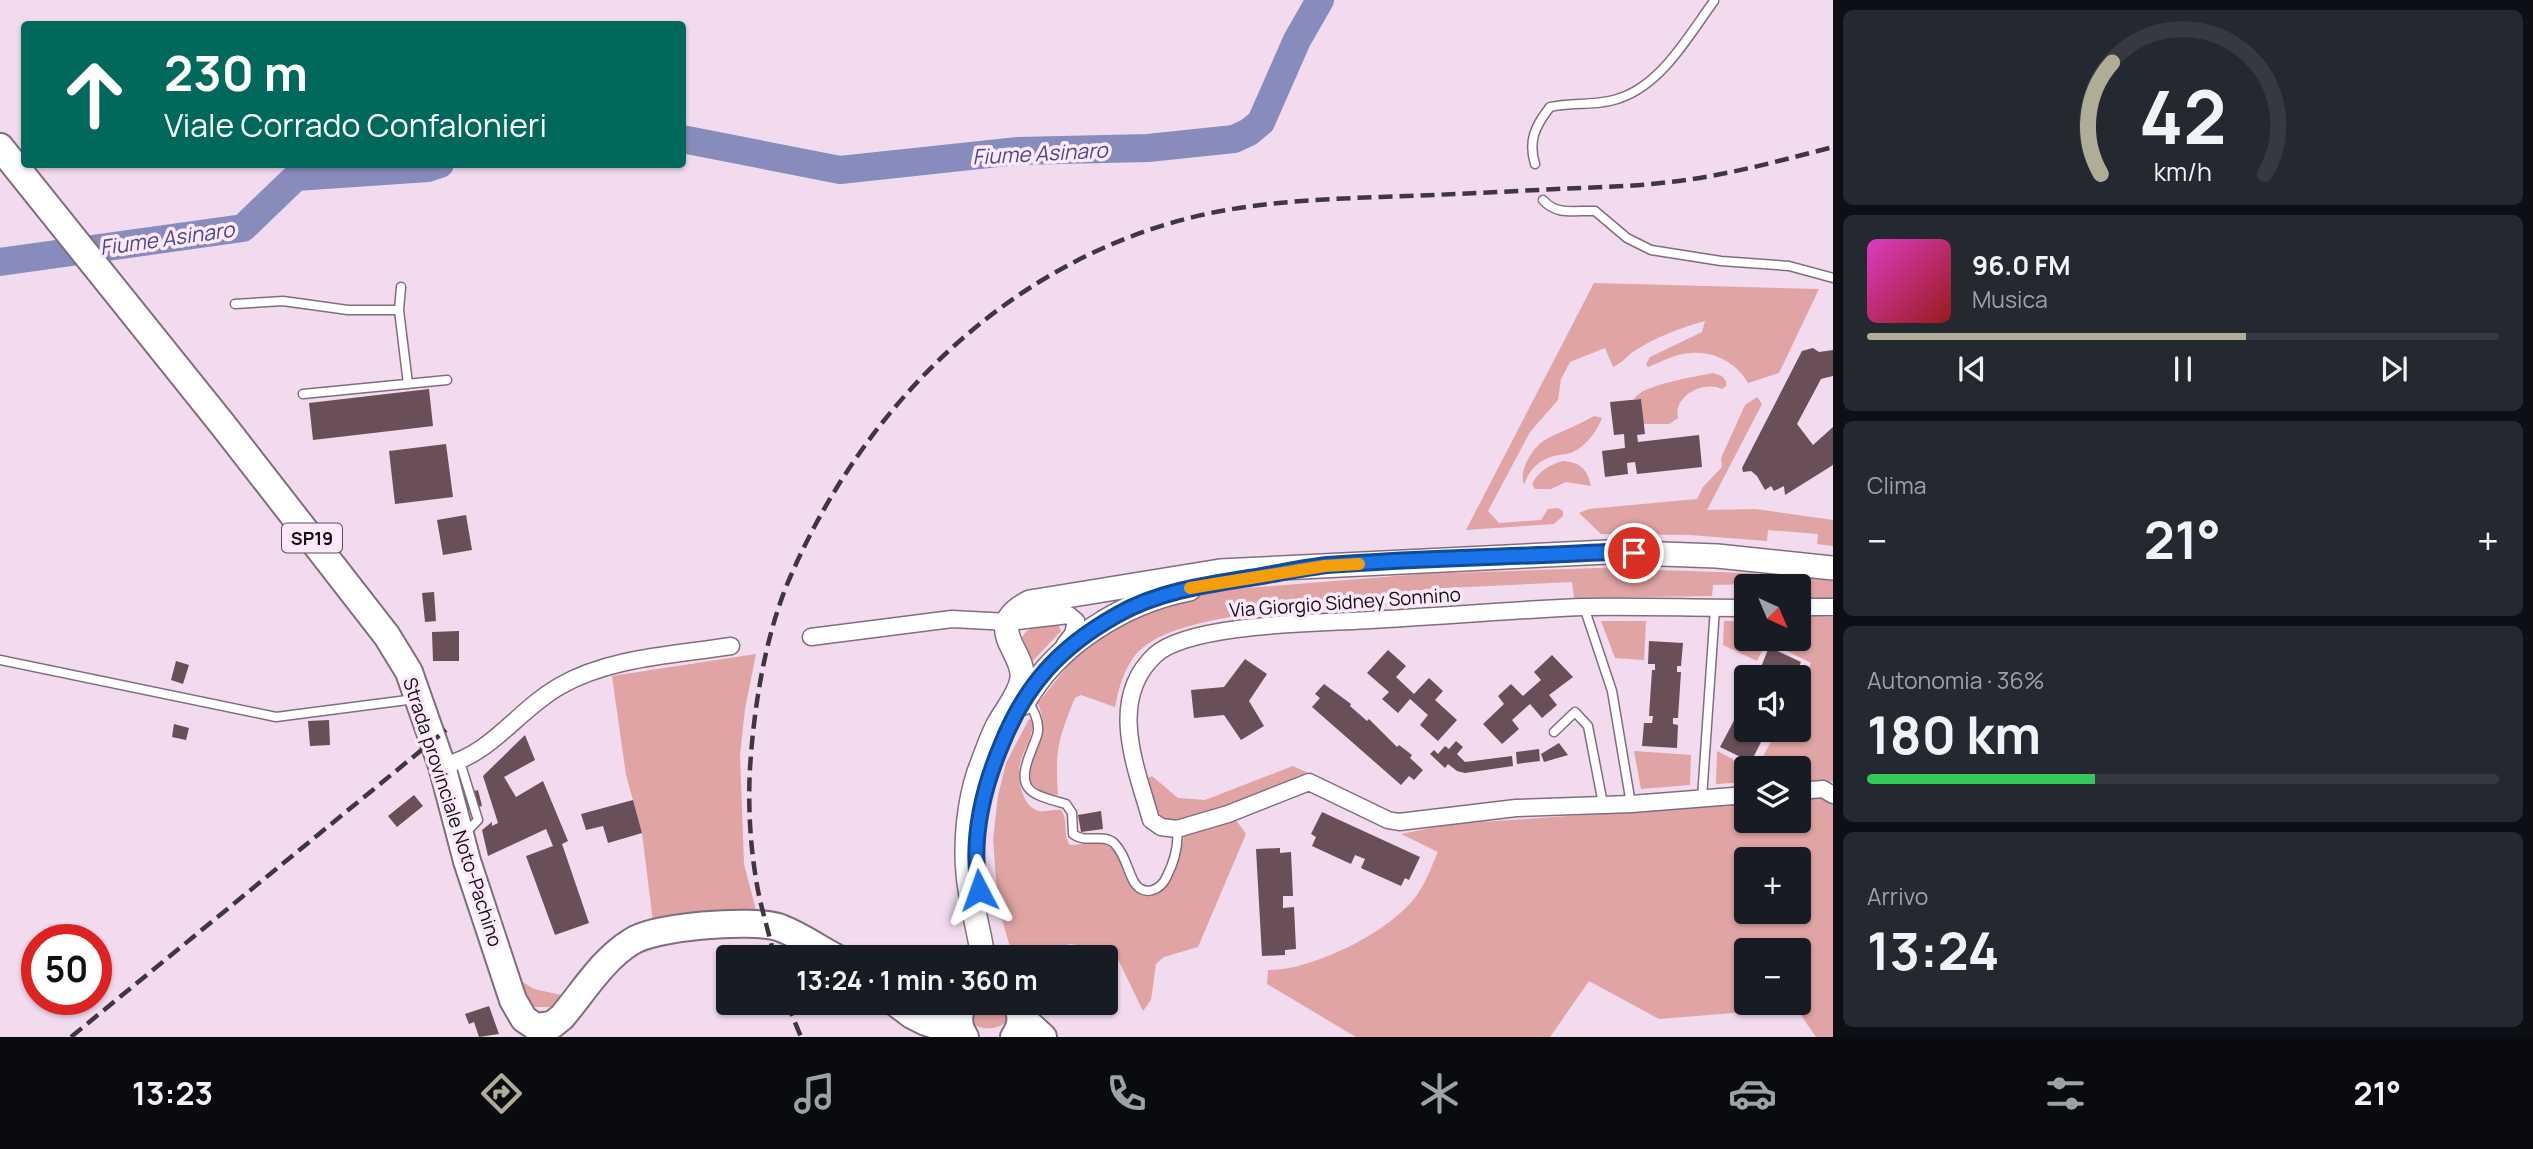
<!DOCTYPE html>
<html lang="it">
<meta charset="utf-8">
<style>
body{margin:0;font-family:Manrope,sans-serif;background:#242831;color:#f1f3f6;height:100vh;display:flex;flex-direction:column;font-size:26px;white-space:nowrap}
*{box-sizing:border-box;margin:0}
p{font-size:23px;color:#9ea1a6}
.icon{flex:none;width:38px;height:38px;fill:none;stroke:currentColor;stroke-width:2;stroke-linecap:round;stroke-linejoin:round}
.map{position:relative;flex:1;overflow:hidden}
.sheet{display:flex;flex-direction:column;gap:10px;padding:10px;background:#0d0f14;width:700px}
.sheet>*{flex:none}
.banner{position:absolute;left:21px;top:21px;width:665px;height:147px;border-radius:7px;box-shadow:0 2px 5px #0004;background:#00695c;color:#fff;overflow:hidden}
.needle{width:46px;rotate:136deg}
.tools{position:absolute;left:1734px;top:574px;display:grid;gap:14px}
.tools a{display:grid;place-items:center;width:77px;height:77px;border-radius:7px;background:#171b24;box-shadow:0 2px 5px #0004;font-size:35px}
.speed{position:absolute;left:21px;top:924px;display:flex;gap:14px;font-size:35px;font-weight:700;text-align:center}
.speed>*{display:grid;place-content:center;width:91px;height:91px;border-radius:50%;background:#171b24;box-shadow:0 2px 5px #0004;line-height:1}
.speed .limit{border:10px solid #d22;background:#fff;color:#111}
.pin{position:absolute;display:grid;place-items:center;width:60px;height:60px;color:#fff;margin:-30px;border:4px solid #fff;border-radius:50%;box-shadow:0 2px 7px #0007}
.me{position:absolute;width:77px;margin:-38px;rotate:356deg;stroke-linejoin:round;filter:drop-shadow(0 0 5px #0008)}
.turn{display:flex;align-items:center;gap:24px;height:147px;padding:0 28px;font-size:32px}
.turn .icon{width:91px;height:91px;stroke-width:2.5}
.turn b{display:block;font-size:49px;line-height:60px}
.big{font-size:52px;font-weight:700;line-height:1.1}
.sheet .widget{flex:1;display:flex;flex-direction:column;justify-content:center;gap:10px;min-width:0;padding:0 24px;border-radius:10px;background:#242831}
.sheet .dial{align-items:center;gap:0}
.dial svg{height:182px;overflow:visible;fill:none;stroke:#363941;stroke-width:7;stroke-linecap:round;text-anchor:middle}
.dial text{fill:#f1f3f6;stroke:none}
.song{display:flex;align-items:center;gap:21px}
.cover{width:84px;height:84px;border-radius:10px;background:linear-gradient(135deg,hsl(310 70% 55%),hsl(0 70% 35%))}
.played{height:7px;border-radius:4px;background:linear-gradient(90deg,#b1ac96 60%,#363941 60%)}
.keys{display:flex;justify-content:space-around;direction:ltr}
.heat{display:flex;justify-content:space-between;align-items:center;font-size:38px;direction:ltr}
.charge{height:10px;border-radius:5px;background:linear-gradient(90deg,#34c759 36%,#363941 0)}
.trip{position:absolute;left:716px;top:945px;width:402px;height:70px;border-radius:7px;background:#171b24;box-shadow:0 2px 5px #0004;font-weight:700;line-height:70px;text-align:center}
.tab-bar{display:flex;height:112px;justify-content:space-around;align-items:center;background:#090b0e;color:#9ea1a6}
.tab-bar .icon{width:49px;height:49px}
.tab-bar .current{color:#b1ac96}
.tab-bar b{font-size:32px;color:#f1f3f6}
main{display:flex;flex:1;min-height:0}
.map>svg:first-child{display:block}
</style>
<main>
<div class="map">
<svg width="1833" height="1037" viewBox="0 0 1833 1037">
<rect width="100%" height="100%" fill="#f2daef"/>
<!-- green -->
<path fill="#dfa4a3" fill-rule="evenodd" d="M1594 283 1819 289 1779 373 1748 383C1737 363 1714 351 1691 353 1677 353 1661 362 1648 367L1646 364 1650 357 1702 332 1705 321C1682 327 1656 337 1636 350 1627 355 1623 363 1613 367L1605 348 1570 362 1561 379 1558 400 1530 432 1488 511 1499 523 1541 520 1548 509 1558 508 1563 511V516L1554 524 1466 530Z
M1713 373 1722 376 1726 381V386L1722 389C1703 380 1673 396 1678 418L1669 424H1643L1641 399H1634C1643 384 1695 377 1713 373Z
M1757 397 1762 404 1707 510 1756 509 1833 520V546L1817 544 1818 534 1768 530 1767 541 1690 535 1601 534 1579 513 1589 509 1697 499 1703 487 1722 467 1721 458 1745 405Z
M1594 416 1602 418C1597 431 1586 446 1573 452 1566 455 1558 454 1551 457 1537 461 1528 472 1524 485 1518 469 1534 445 1548 438 1564 430 1579 425 1594 416Z
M1563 461C1579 462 1588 469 1591 486L1566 482 1551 489H1535L1532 484C1539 471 1549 465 1563 461Z
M1598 568 1748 573 1833 581V600L1799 599V586H1750L1749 584 1713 585 1712 596 1574 598 1572 582 1424 589V604C1359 607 1180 605 1137 653 1124 668 1119 687 1115 707L1081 695 1075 698C1058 739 1055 751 1058 795L1044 793 1030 782C1026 763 1039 749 1042 731 1044 721 1041 712 1038 703L1074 658 1094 640 1161 603 1210 591 1421 574Z
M1799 615 1833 617V782L1799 780V768H1757L1777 730H1799V687L1811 663 1767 641 1757 661 1723 645 1724 621H1746V639H1799Z
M1601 621H1646L1644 660 1615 658Z
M1058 624 1061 631 1030 664 1020 645C1023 624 1041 626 1058 624Z
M756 654 745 709 740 755 744 864 758 918 653 922 642 833 626 775 612 676Z
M1029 719 1033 720C1034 740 1018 755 1019 774 1019 787 1025 808 1039 811 1046 812 1054 809 1061 810 1069 820 1062 834 1070 845 1082 845 1097 840 1108 846 1122 854 1121 870 1129 883 1134 891 1142 897 1152 895 1175 889 1180 855 1184 835L1236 820 1246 834 1198 947 1164 957 1156 964 1151 1000 1143 1011 1114 951 1070 944 1022 957H1013L998 906 993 839 998 796 1006 763Z
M1634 751 1691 755 1690 785 1641 789Z
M1717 751 1750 768H1746V782L1716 784Z
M1293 766 1308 773C1282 780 1184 831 1164 818 1153 811 1152 790 1148 778L1152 776 1178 798 1205 800Z
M1821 798 1833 804V1037H1816L1796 1008 1659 1019 1589 981 1550 1037H1356L1267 984 1268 970C1312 971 1395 930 1419 892 1427 880 1432 865 1438 852L1401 834 1451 824 1746 804V821H1799V800ZM1746 859H1799V912H1746ZM1746 950H1799V1003H1746Z
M518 979 534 989 561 995 551 1007H535L529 1003Z
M977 1003H1001C1024 1025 984 1037 970 1021Z"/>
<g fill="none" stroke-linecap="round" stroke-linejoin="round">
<!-- river -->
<path stroke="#888cbc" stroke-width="28" d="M682 139 840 170 1018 151 1148 148 1234 139 1249 132 1261 122 1297 40 1320 0
M0 262 243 228 296 177 428 168 440 164"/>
</g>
<!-- building -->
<path fill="#694f58" d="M1813 348 1819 352 1833 350V376L1821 379 1797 424 1813 445 1833 427V465L1785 495 1784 486 1774 491 1771 486 1765 490 1757 476 1751 471 1743 472 1742 468 1802 351Z
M429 389 433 426 313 440 309 403Z
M1641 399 1645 434 1637 435 1638 442 1699 435 1702 467 1637 474 1635 462 1627 463 1628 474 1605 477 1602 451 1625 448 1624 434 1614 435 1610 402Z
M446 444 453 497 395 504 389 451Z
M466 515 472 550 443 555 437 520Z
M434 592 436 621 425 622 422 593Z
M459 631V661H433L432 632Z
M1649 641 1683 643 1681 666H1677V672H1681L1678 718H1673V724L1678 725 1677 748 1642 746 1644 723H1652L1653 716H1649L1652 670H1655V664H1648Z
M1769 647 1801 662 1794 677H1757Z
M1388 650 1406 666 1396 677 1414 694 1429 678 1443 691 1435 700 1457 720 1438 741 1420 725 1428 715 1410 699 1398 713 1382 699 1389 692 1367 673Z
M1552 655 1573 677 1549 695 1557 705 1542 718 1530 704 1512 720 1519 729 1502 744 1483 724 1504 704 1498 696 1511 684 1523 696 1541 680 1534 672Z
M1245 659 1267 674 1249 701 1264 726 1241 740 1224 715 1194 718 1191 690 1224 687Z
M176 661 189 665 183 684 171 680Z
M1324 684 1351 704 1350 706 1367 721 1369 719 1397 747 1399 745 1412 755 1410 758 1423 770 1414 780 1409 776 1401 785 1312 707 1320 698 1315 694Z
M1746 698V730H1760L1755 739 1761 742 1751 762 1720 747Z
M329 720 330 745 310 746 308 721Z
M174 724 189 728 186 740 172 737Z
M525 735 535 760 504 777 516 797 543 781 568 841 562 844 589 923 555 935 526 856 553 846 546 829 488 856 482 830 492 822V826L498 823 483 776Z
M1456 741 1463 747 1457 754 1465 762 1512 756 1513 766 1465 773 1457 771 1448 764 1445 768 1430 754 1434 750 1438 754 1445 746 1449 749Z
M1559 743 1568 755 1544 762 1541 754Z
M1539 749 1540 761 1517 764 1516 752Z
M478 790 482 806 467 810 462 794Z
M414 795 423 806 397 827 388 816Z
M633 800 642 833 608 843 603 826 586 830 581 814Z
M1101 811 1103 829 1081 832 1078 815Z
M1322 812 1420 857 1409 880 1405 878 1401 886 1361 868 1365 859 1355 855 1351 864 1312 846 1316 837 1311 834Z
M1280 848V853L1291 852 1293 896H1283V908L1294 907 1296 949 1285 950V955L1262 956 1256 849Z
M489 1006 499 1034 479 1037 474 1022 469 1024 465 1014Z"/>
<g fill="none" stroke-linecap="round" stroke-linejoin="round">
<defs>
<path id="lane" d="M1535 164C1528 141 1535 126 1550 107 1572 102 1600 106 1620 98 1662 84 1689 35 1714 1
M1543 200C1557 216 1575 210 1595 211L1627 238 1651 250 1721 261 1789 266 1833 278
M401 287 399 310 408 384
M235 304 283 301 348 310H399
M303 394 447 380
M1584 607 1612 691 1631 804
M0 660 276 717 415 699
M1028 701C1033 710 1038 718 1038 728 1039 735 1034 742 1032 749 1014 791 1030 794 1066 804L1072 813 1073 834C1086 844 1102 833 1114 843 1125 854 1127 869 1134 882 1144 898 1161 890 1167 876 1175 860 1179 846 1177 829
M1554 732 1575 712 1588 726 1603 804
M460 762 478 820 465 833
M1702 798 1715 608"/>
<path id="street" d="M1799 607H1833
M1746 608C1692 608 1637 606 1582 607 1512 610 1442 616 1371 620 1322 623 1190 623 1155 655 1107 700 1136 767 1151 820L1161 827 1177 829 1228 814 1309 782 1388 820 1399 822 1516 808 1631 804 1746 795
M811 637 952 619 1009 622 1069 615 1076 621 1073 634 1065 644
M442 766C493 754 516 711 560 686 610 657 675 655 731 646
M1799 791 1823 789 1833 795"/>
<path id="secondary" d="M1023 703C1056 644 1123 602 1189 589
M983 957C979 929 970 901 968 873 965 841 969 802 979 772 985 757 990 741 997 727 1005 711 1019 697 1022 679 1026 651 980 627 1030 602L1220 571 1607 552 1717 556 1833 568"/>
<path id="primary" d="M0 147 223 425 387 636 409 672 442 766 467 861 513 1000 524 1019 536 1027 552 1025 562 1017C583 992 603 959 631 942 654 926 751 919 778 927 798 934 816 947 835 957
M896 1003 912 1015 926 1022 963 1034
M963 1003C958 1015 957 1026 965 1037
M1021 1017 1043 1037
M1014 1037C1022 1025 1022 1016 1017 1003"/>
</defs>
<!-- lane casing -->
<use href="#lane" stroke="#826d7f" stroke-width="11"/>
<!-- street casing -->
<use href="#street" stroke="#826d7f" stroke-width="19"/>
<!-- secondary casing -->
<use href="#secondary" stroke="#826d7f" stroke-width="26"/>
<!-- primary casing -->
<use href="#primary" stroke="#826d7f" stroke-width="30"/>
<!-- lane -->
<use href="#lane" stroke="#fff" stroke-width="8"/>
<!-- street -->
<use href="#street" stroke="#fff" stroke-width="16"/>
<!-- secondary -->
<use href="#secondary" stroke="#fff" stroke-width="23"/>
<!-- primary -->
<use href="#primary" stroke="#fff" stroke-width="26"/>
<!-- rail -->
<path stroke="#403640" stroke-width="4.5" stroke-dasharray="14 7" stroke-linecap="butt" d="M774 957C769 931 760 906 756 879 750 843 748 804 750 768 754 705 766 630 792 573 869 398 1016 256 1206 214 1263 202 1322 199 1381 197 1440 195 1498 192 1557 189 1594 187 1632 187 1669 182 1725 176 1779 161 1833 147
M787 1003 801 1037
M71 1037 446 730"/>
</g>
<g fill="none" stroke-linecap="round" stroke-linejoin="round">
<defs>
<path id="route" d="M979 890C971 841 982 791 1001 746 1025 685 1060 647 1117 615 1157 592 1204 585 1249 578 1275 574 1301 568 1327 565 1420 558 1514 557 1607 552L1634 553"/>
</defs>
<!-- route casing -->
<use href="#route" stroke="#114b97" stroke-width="18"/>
<!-- route -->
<use href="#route" stroke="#1a73e8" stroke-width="12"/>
<!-- slow -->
<path stroke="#f59e0b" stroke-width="12" d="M1190 588 1325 566 1359 564"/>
</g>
<g text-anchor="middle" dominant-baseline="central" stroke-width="7" stroke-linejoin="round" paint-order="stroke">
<!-- shield labels -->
<rect fill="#fde9fa" stroke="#5a4f59" stroke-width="2" x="282" y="523.5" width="60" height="29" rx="5"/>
<g font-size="18" font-weight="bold" fill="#140d14">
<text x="312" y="538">SP19</text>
</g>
<!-- street labels -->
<g font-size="19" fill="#140d14" stroke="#fde9fa">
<text transform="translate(1345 602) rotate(-4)">Via Giorgio Sidney Sonnino</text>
<text transform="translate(453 812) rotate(72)">Strada provinciale Noto-Pachino</text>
</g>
<!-- water labels -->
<g font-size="21" font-style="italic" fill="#484988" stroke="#fde9fa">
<text transform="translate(1040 153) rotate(-3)">Fiume Asinaro</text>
<text transform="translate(167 238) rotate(-8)">Fiume Asinaro</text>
</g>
</g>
</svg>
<div class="tools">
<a><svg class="needle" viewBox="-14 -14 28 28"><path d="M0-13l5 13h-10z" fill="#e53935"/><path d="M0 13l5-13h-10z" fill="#9ea1a6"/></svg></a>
<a><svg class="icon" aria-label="sound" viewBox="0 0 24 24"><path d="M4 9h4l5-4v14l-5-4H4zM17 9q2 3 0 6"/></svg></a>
<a><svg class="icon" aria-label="layers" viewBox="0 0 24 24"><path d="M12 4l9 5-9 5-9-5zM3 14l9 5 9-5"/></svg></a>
<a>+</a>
<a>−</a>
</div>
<div class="speed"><div class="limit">50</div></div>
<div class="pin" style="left:1634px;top:553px;background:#d93025"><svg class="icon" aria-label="arrive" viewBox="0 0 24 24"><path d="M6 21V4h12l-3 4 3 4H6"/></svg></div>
<svg class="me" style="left:979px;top:890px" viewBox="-20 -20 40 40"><path d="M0-17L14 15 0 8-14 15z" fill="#1a73e8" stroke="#fff" stroke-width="4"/></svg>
<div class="trip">13:24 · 1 min · 360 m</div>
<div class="banner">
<div class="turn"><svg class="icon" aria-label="ahead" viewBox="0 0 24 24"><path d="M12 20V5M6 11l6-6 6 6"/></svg><div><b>230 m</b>Viale Corrado Confalonieri</div></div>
</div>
</div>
<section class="sheet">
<div class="widget dial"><svg viewBox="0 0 100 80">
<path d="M14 69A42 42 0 1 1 86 69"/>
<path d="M14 69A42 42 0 0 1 19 20" stroke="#b1ac96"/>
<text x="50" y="56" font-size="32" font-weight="700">42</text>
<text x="50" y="72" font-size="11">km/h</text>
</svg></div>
<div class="widget">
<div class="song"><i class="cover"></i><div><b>96.0 FM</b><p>Musica</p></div></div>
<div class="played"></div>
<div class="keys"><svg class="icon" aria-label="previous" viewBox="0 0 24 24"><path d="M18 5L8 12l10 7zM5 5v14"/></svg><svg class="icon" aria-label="pause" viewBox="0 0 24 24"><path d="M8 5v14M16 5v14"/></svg><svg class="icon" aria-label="next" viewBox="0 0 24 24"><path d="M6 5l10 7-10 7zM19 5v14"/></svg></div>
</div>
<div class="widget"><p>Clima</p>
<div class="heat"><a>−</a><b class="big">21°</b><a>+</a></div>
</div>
<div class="widget"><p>Autonomia · 36%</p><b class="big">180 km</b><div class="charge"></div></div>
<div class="widget"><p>Arrivo</p><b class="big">13:24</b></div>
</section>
</main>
<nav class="tab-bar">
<b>13:23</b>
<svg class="icon current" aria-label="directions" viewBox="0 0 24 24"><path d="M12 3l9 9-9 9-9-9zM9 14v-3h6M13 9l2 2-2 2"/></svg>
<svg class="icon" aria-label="music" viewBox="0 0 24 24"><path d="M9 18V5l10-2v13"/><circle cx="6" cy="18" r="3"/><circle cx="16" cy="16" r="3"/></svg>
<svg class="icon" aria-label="phone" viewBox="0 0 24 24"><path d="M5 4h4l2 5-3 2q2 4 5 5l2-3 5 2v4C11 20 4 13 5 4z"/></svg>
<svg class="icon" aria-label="climate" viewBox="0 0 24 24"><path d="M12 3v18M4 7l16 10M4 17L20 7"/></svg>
<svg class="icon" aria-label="car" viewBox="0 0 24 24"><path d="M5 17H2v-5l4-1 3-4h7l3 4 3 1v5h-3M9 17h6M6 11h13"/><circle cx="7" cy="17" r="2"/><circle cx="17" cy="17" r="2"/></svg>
<svg class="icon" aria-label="filters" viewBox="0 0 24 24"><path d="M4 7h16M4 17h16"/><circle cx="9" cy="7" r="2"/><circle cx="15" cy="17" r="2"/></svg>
<b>21°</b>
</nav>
